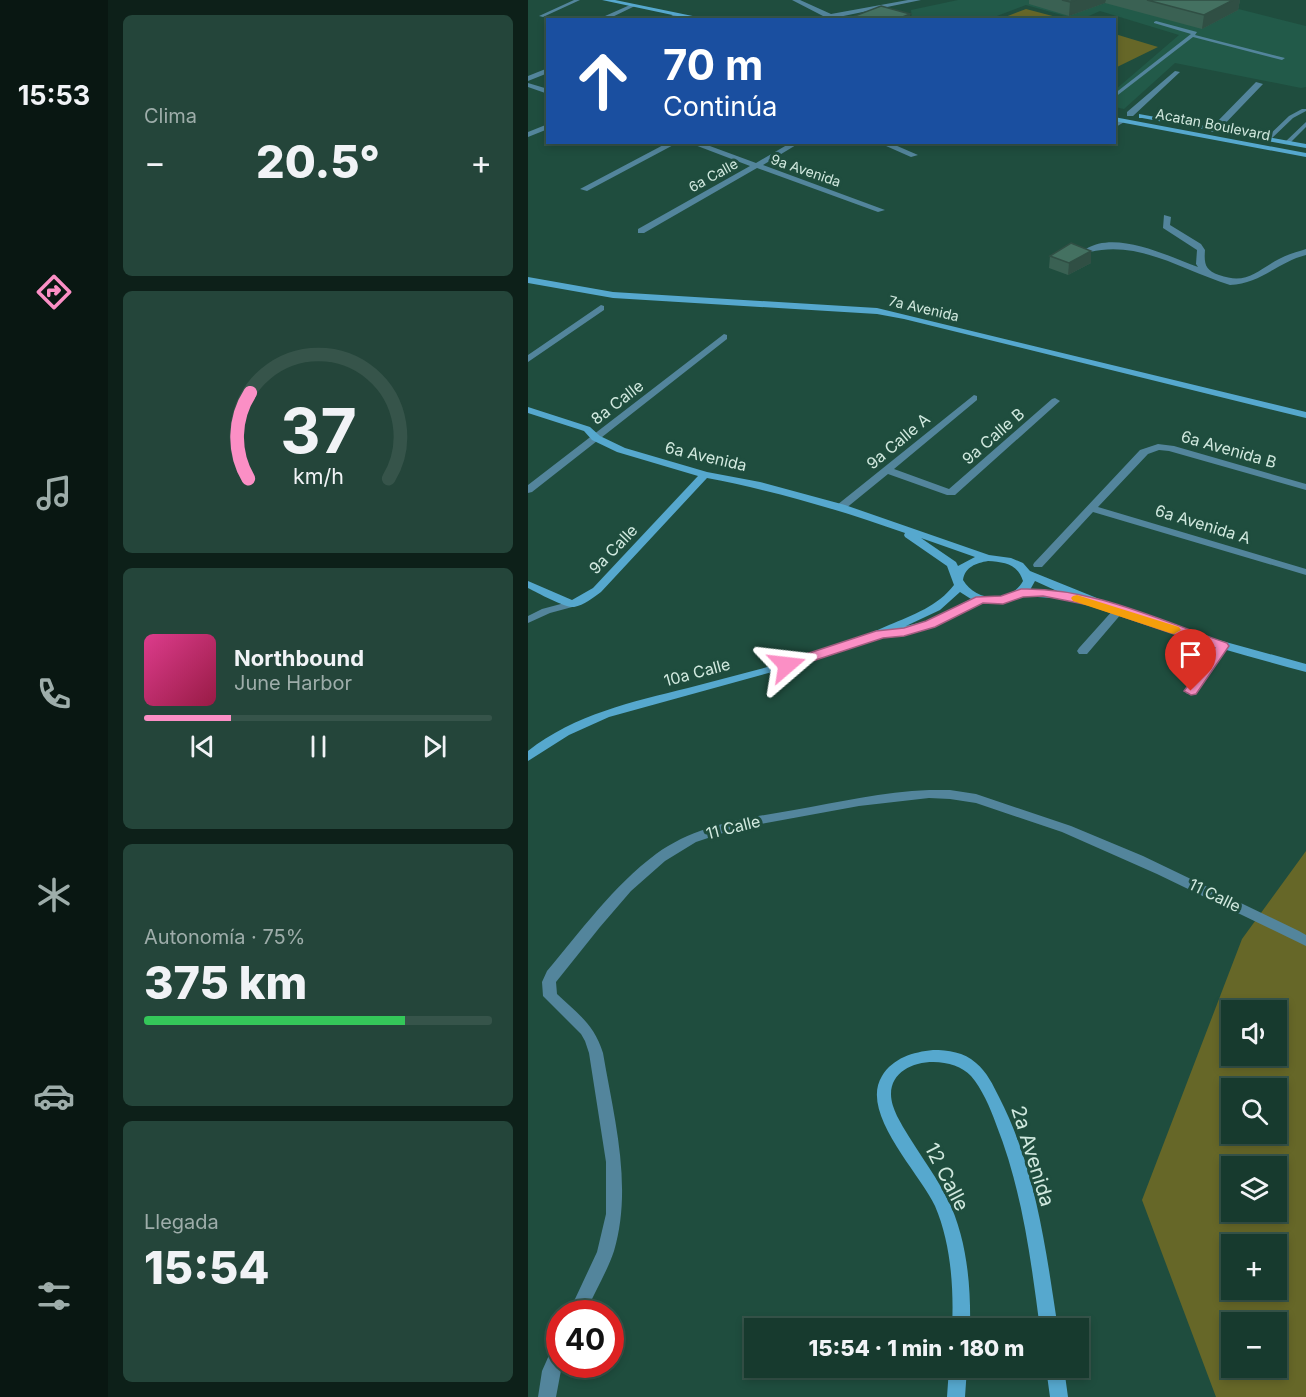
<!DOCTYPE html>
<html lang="es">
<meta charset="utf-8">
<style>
body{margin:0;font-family:Inter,sans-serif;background:#24453a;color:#f1f3f6;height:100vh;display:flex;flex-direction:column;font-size:22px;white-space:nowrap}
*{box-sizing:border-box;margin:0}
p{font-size:20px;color:#9eadaa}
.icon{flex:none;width:33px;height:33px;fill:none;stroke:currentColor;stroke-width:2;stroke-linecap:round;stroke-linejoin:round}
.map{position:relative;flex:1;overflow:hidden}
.panel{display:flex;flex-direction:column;gap:15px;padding:15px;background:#0d2019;width:420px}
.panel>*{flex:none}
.guide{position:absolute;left:18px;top:18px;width:570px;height:126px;border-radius:0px;box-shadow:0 3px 9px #0003,0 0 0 2px #36544a;background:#1a4fa0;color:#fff;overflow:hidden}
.tools{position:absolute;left:693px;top:1000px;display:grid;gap:12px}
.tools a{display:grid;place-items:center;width:66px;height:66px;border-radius:0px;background:#173a2e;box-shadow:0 3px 9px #0003,0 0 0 2px #36544a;font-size:30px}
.speed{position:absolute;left:18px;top:1300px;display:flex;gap:12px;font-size:30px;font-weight:700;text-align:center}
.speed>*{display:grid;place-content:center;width:78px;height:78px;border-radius:50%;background:#173a2e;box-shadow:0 3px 9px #0003,0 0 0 2px #36544a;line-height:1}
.speed .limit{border:9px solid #d22;background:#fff;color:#111}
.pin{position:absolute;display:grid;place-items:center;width:51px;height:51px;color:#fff;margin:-62px -26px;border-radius:50% 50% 50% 0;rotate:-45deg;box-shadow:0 0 6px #0007}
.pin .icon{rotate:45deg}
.me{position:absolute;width:66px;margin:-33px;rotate:73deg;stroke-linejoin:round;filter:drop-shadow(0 0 4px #0008)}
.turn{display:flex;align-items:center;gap:21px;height:126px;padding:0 18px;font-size:27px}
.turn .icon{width:78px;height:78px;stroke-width:2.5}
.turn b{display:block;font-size:42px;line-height:51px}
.big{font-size:45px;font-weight:800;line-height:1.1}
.panel .card{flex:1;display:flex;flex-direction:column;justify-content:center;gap:9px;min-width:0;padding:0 21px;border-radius:9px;background:#24453a}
.panel .dial{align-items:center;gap:0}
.dial svg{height:156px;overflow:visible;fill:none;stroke:#36544a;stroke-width:7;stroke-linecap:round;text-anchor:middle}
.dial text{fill:#f1f3f6;stroke:none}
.song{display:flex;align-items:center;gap:18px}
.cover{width:72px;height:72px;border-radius:9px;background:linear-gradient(135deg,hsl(330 70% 55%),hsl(340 70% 35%))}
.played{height:6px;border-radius:3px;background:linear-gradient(90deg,#fb8fc5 25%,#36544a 25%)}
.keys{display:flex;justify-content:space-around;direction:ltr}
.heat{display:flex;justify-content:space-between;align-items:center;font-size:33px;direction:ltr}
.charge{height:9px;border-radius:4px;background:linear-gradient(90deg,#34c759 75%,#36544a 0)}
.trip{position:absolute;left:216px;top:1318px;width:345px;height:60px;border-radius:0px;background:#173a2e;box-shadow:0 3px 9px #0003,0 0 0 2px #36544a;font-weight:800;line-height:60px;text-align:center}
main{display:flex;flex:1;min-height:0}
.tab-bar{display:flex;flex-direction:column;width:108px;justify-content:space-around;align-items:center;background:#091712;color:#9eadaa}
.tab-bar .icon{width:42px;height:42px}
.tab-bar .current{color:#fb8fc5}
.tab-bar b{font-size:27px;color:#f1f3f6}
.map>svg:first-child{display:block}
</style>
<main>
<nav class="tab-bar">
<b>15:53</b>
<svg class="icon current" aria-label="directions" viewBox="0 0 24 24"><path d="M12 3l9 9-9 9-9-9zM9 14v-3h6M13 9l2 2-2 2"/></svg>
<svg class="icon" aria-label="music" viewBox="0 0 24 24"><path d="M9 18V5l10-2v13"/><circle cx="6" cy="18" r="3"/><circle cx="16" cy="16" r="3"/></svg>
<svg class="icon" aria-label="phone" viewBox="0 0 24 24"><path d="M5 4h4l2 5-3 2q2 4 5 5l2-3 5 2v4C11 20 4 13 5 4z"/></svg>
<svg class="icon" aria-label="climate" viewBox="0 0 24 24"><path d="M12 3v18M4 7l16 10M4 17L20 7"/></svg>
<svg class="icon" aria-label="car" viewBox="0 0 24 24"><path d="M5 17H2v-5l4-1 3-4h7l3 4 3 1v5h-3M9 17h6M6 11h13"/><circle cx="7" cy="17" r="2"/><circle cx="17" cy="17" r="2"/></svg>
<svg class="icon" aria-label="filters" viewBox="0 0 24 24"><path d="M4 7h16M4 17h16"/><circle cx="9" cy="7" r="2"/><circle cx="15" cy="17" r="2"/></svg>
</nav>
<section class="panel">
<div class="card"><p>Clima</p>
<div class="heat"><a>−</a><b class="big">20.5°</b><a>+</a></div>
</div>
<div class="card dial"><svg viewBox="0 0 100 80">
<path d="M14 69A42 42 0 1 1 86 69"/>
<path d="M14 69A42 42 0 0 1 15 25" stroke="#fb8fc5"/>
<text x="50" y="56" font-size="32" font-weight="700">37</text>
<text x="50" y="72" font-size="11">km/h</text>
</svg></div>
<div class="card">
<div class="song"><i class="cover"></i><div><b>Northbound</b><p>June Harbor</p></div></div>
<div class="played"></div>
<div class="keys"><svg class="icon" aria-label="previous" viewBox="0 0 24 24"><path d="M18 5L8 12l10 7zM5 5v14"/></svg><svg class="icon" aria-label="pause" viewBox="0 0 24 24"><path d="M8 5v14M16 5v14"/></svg><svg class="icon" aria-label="next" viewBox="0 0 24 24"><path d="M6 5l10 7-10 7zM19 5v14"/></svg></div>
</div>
<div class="card"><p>Autonomía · 75%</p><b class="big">375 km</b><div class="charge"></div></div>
<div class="card"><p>Llegada</p><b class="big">15:54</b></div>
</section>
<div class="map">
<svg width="778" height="1397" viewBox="0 0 778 1397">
<rect width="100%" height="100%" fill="#1f4d3e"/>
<!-- built -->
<path fill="#225a49" d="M430 0H675L778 26V87L773 88 647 63 596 109 587 107V90L651 35 572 11 554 19H548L498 5 461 19 384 20 383 10Z"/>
<!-- green -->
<path fill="#666728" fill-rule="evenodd" d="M498 9 536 19H472Z
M587 34 630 47 587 68Z
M778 851V1397H688L614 1200 714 939ZM704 1011H748V1056H704ZM704 1089H748V1134H704ZM704 1167H748V1212H704ZM704 1245H748V1290H704ZM704 1323H748V1368H704Z"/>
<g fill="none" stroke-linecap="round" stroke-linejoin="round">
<!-- lane -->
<path fill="#53859c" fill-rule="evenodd" d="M46 0H52L15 17 11 16Z
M628 21 669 32 667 35 757 58 754 60 665 37 586 98V94L663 34 626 23V22Z
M774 109H778V111L765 118 741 141H737V139L761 116Z
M593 120 598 121 586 128V123Z
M778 122V127L761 144H757V142Z"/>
<!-- street -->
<path fill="#53859c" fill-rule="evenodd" d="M264 0H272L303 14 380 0H393L296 20H280L295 16Z
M102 5 107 6 78 20H68Z
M149 13 152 15C147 20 142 20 135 20Z
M20 68V73L0 81V76Z
M647 71 652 72 605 116H599V112Z
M728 82 735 84 689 132H683V128Z
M0 83 20 89V94L0 87Z
M20 124V129L0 137V132Z
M141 142H151L59 191 52 189Z
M159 142H171L228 163 264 142H273L235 165 357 210 350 212 229 168 116 233H110V229L222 166Z
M349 142H360L390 155 383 157Z
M636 215 643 217 642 225 673 244 677 250C676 264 677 270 691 275 719 285 728 271 751 259 760 254 769 252 778 249V255C750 262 732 284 702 285 656 271 612 240 562 252L558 249C588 230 640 256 670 267L668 264 669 250 635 228Z
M73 305 76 306V310L0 362V355Z
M196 334 199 335V339L4 492 0 493V485Z
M446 395 449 396V400L366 469 421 489 524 399 527 398 532 401 427 495H419L360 474 317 509H309L308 507 309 505Z
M630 444 646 446 778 484V490L641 451 631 450 620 454 570 507 778 569V575L565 512 514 567H506L505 565 506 563 612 450Z
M44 601 48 602 50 604 48 606 22 613 0 623V616L14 609Z
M590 608 596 611 594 613 559 654H551L549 651 551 648 586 609Z
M694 642 700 646 667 694H659L657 691 659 688 690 643Z
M401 790H422L448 794 543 826 615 856 771 931 778 935V946L629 874 534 832 448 803 422 799 401 798 331 806 222 826 195 833 168 842 137 861 103 891 72 927 28 982 29 994C50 1014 66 1024 75 1053 86 1118 105 1186 86 1251 79 1272 66 1293 57 1314H40L69 1252 78 1214V1162L61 1053 57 1041 53 1034 15 996 14 982 19 971C53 931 85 886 128 854 168 825 218 818 266 810 311 802 355 792 401 790Z
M32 1342V1365H34L28 1397H10L14 1371 26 1344Z"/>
<!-- secondary -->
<path fill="#56a8ce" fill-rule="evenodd" d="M74 0H87L184 20H168Z
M611 114 778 144V148L614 118H611Z
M586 117 778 153V157L586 121Z
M0 277 85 292 349 308 778 412V418L376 319 349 314 85 298 0 283Z
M0 407 62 427 72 436 97 448 179 472 232 482 317 505 461 555 483 558 495 563 502 571 606 613 676 636 778 664V672C699 651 620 628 544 597L539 599 495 596 477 603H454L407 626 363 637 359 635 277 663 81 717 41 735 0 761V751C47 714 104 702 160 688 228 670 297 654 361 625 385 615 410 606 426 585L419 566 377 537 376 535 377 533C312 510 247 491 179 478L73 592C65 598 56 605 46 607 37 608 10 593 0 588V581L44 600 65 588 170 476 89 452 64 440 56 431 0 413ZM393 538 447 557 430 566 428 562ZM460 561C476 562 490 564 495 581 482 604 448 602 435 580 437 567 448 563 460 561ZM507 581 529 591 530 592 502 590ZM432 592 443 599 399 621 378 626 412 610Z
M405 1050C420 1050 436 1052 448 1063 459 1072 465 1085 471 1097 508 1169 518 1250 530 1329H512C503 1260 494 1189 468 1124 462 1107 454 1089 443 1076 422 1053 363 1058 363 1094 363 1102 366 1109 369 1116 384 1145 405 1170 419 1198 439 1237 443 1286 442 1329H424C426 1289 423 1243 407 1206 392 1173 331 1113 354 1076 365 1058 385 1052 405 1050Z
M421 1368H439L437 1397H419Z
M518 1368H536L540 1397H522Z"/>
</g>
<!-- wall -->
<path fill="#3a6153" d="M501 0H712L710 10 674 29 577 3 541 16 501 4Z
M563 251V263L540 275 521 268 522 256Z"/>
<!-- shaded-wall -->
<path fill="#304f44" d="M548 0H578L577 3 541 16 542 2Z
M705 0H712L710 10 674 29 676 15Z
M382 14V20H367Z
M563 251V263L540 275 541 263Z"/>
<!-- building -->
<path fill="#447161" stroke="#304f44" stroke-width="1.5" d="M534 0H548L542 2Z
M619 0H705L676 15Z
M353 6 382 14 367 20H330L324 17Z
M543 243 563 251 541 263 522 256Z"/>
<!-- route -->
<path fill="#fb8fc5" stroke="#a35d80" stroke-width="1.5" d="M493 589C564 587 633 621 699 643L701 646 668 694 663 695 656 691 687 648 561 605 515 596 495 597 475 604 455 603 407 627 376 636 355 638 263 668 259 669 252 665 254 662 348 631 376 628 398 621 448 597 473 596Z"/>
<!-- slow -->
<path fill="#f59e0b" d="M549 595 651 627 653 630 646 634 642 633 545 601 543 598 545 596Z"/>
<g text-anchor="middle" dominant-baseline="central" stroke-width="6" stroke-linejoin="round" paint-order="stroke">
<!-- far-street labels -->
<g font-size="14" fill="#d1e9df" stroke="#1f4d3e">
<text transform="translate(685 124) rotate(11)">Acatan Boulevard</text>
<text transform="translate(278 170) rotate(19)">9a Avenida</text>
<text transform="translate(185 175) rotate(-29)">6a Calle</text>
<text transform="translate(396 308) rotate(13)">7a Avenida</text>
</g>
<!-- street labels -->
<g font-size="16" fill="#d1e9df" stroke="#1f4d3e">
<text transform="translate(89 402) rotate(-38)">8a Calle</text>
<text transform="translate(465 436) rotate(-41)">9a Calle B</text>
<text transform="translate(370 441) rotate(-40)">9a Calle A</text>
<text transform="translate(701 449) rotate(16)">6a Avenida B</text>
<text transform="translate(178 456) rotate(13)">6a Avenida</text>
<text transform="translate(675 524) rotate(17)">6a Avenida A</text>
<text transform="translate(85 549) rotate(-46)">9a Calle</text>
<text transform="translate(169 672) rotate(-15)">10a Calle</text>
<text transform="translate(205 827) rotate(-14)">11 Calle</text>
<text transform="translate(687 895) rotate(26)">11 Calle</text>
</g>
<!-- near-street labels -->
<g font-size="20" fill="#d1e9df" stroke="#1f4d3e">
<text transform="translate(505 1156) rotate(73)">2a Avenida</text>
<text transform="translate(419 1177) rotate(63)">12 Calle</text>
</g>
</g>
</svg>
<div class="tools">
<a><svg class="icon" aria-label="sound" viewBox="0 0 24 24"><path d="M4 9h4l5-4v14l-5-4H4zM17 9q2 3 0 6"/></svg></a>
<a><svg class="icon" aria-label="search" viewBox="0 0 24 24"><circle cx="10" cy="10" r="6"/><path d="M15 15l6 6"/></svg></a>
<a><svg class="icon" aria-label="layers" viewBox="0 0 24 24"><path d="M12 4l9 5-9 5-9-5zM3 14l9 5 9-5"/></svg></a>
<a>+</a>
<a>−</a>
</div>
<div class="speed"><div class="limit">40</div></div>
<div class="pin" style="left:663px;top:691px;background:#d93025"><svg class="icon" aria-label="arrive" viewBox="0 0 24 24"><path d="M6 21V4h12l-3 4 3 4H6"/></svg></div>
<svg class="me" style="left:259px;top:665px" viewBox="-20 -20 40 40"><path d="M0-17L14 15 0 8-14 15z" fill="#fb8fc5" stroke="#fff" stroke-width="4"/></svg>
<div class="trip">15:54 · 1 min · 180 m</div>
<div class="guide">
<div class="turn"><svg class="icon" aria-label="ahead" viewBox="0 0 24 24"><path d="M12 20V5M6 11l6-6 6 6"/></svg><div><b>70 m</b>Continúa</div></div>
</div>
</div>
</main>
